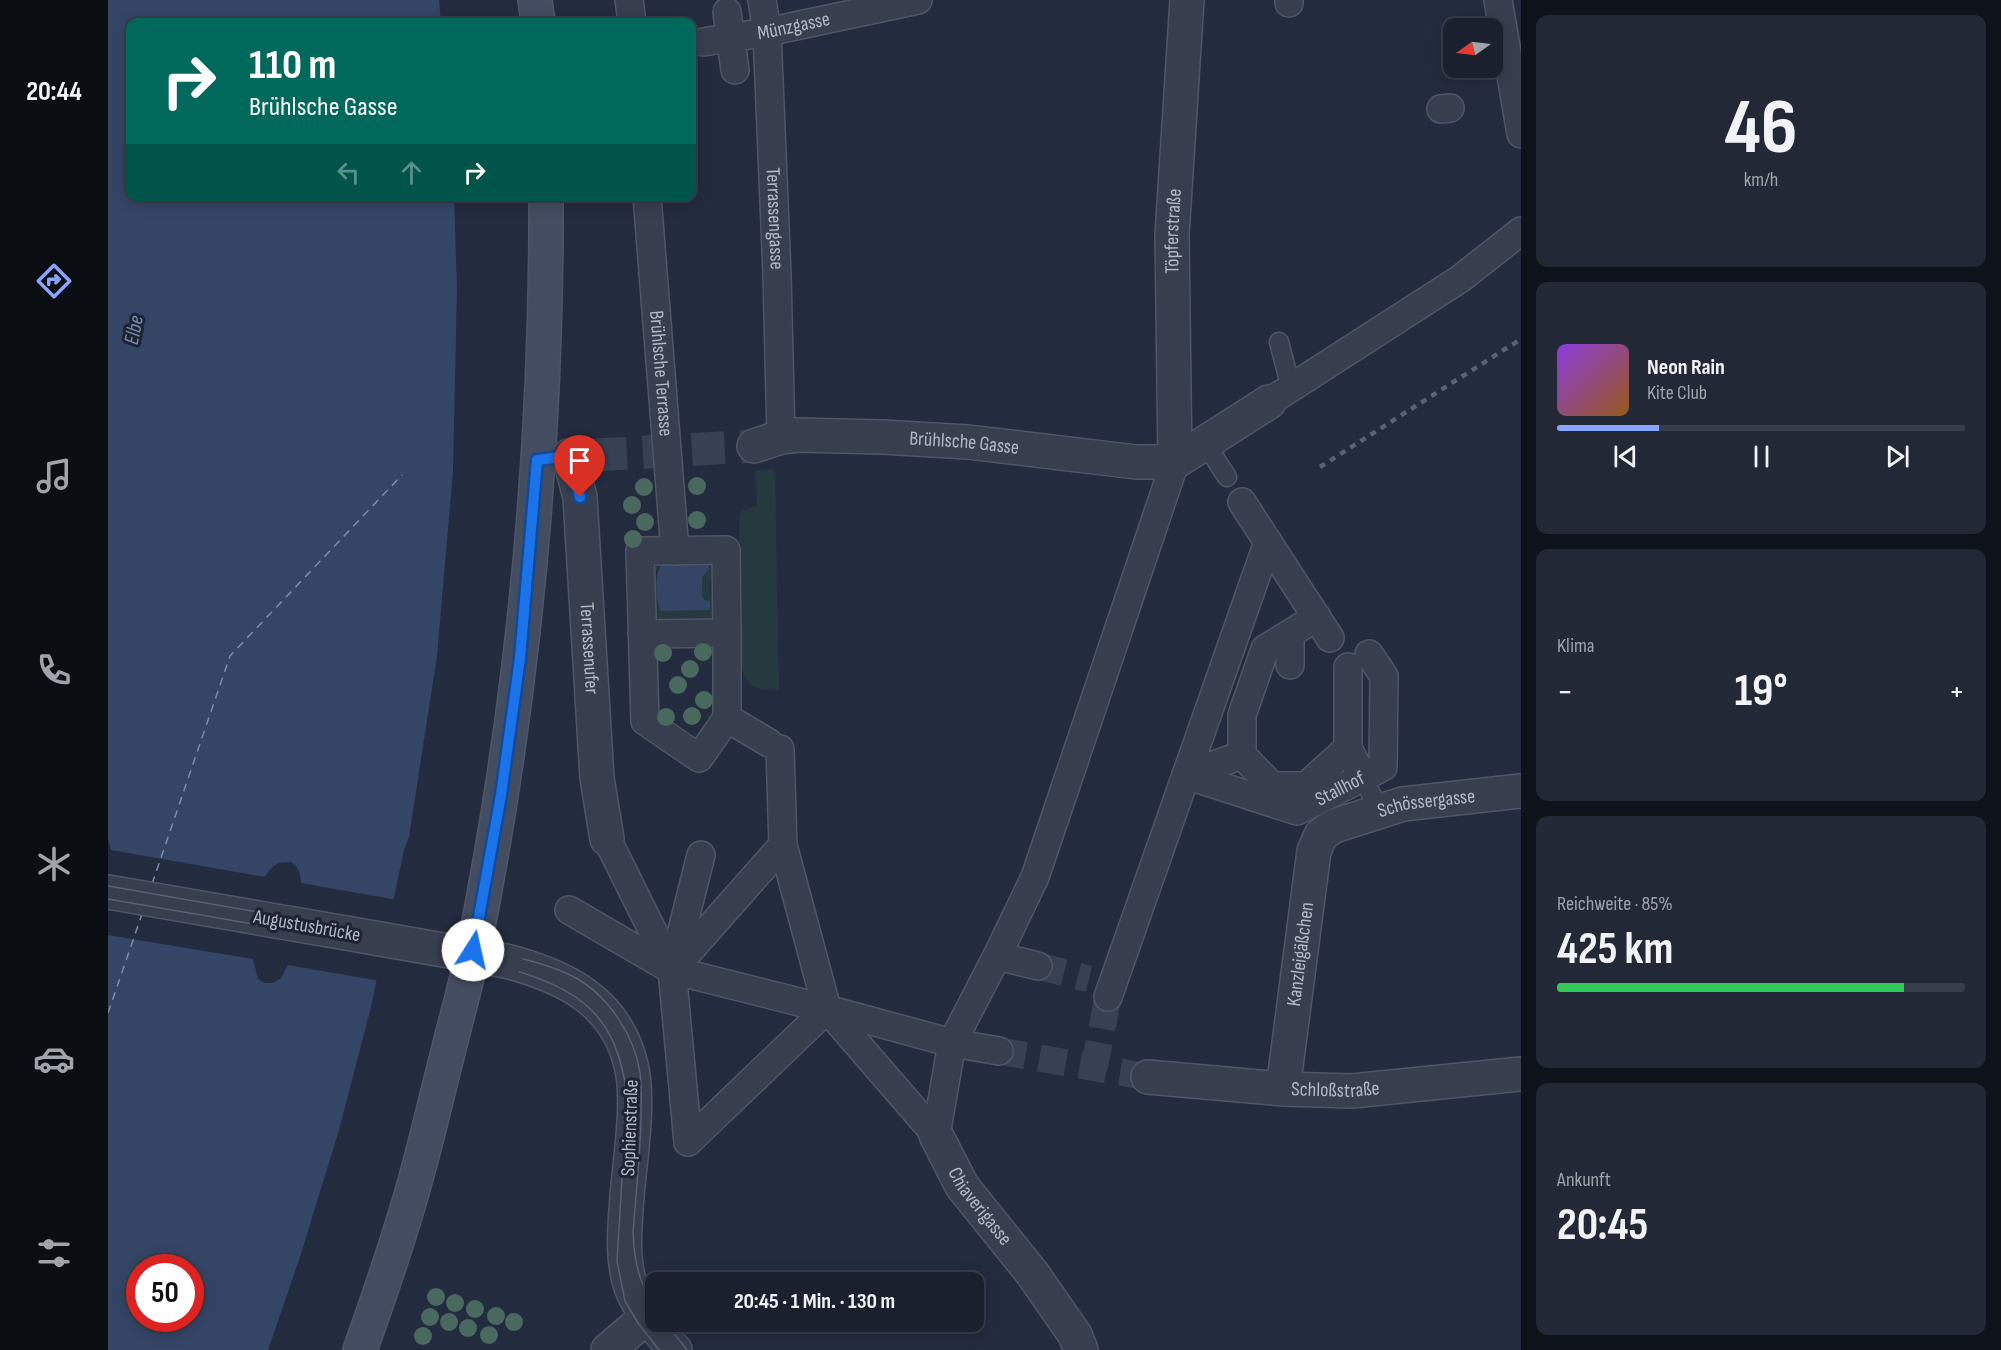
<!DOCTYPE html>
<html lang="de">
<meta charset="utf-8">
<style>
body{margin:0;font-family:"Sofia Sans Condensed",sans-serif;background:#232836;color:#f1f3f6;height:100vh;display:flex;flex-direction:column;font-size:22px;white-space:nowrap}
*{box-sizing:border-box;margin:0}
p{font-size:20px;color:#9fa3aa}
.icon{flex:none;width:33px;height:33px;fill:none;stroke:currentColor;stroke-width:2;stroke-linecap:round;stroke-linejoin:round}
.map{position:relative;flex:1;overflow:hidden}
.side{display:flex;flex-direction:column;gap:15px;padding:15px;background:#0e1219;width:480px}
.side>*{flex:none}
.guide{position:absolute;left:18px;top:18px;width:570px;height:183px;border-radius:12px;box-shadow:0 3px 15px #0003,0 0 0 2px #383e4a;background:#00695c;color:#fff;overflow:hidden}
.needle{width:39px;rotate:256deg}
.fabs{position:absolute;left:1335px;top:18px;display:grid;gap:12px}
.fabs a{display:grid;place-items:center;width:60px;height:60px;border-radius:12px;background:#1a202e;box-shadow:0 3px 15px #0003,0 0 0 2px #383e4a;font-size:30px}
.speed{position:absolute;left:18px;top:1254px;display:flex;gap:12px;font-size:30px;font-weight:700;text-align:center}
.speed>*{display:grid;place-content:center;width:78px;height:78px;border-radius:50%;background:#1a202e;box-shadow:0 3px 15px #0003,0 0 0 2px #383e4a;line-height:1}
.speed .limit{border:9px solid #d22;background:#fff;color:#111}
.pin{position:absolute;display:grid;place-items:center;width:51px;height:51px;color:#fff;margin:-62px -26px;border-radius:50% 50% 50% 0;rotate:-45deg;box-shadow:0 0 6px #0007}
.pin .icon{rotate:45deg}
.me{position:absolute;width:66px;margin:-33px;rotate:10deg;stroke-linejoin:round;filter:drop-shadow(0 0 4px #0008)}
.turn{display:flex;align-items:center;gap:21px;height:126px;padding:0 24px;font-size:27px}
.turn .icon{width:78px;height:78px;stroke-width:2.5}
.turn b{display:block;font-size:42px;line-height:51px}
.lanes{display:flex;align-items:center;height:57px;padding:0 24px;background:#0003;justify-content:center;gap:30px;direction:ltr}
.lanes .off{opacity:.35}
.big{font-size:45px;font-weight:700;line-height:1.1}
.side .card{flex:1;display:flex;flex-direction:column;justify-content:center;gap:9px;min-width:0;padding:0 21px;border-radius:12px;background:#232836}
.side .dial{align-items:center;gap:0}
.dial b{font-size:78px;line-height:1}
.song{display:flex;align-items:center;gap:18px}
.cover{width:72px;height:72px;border-radius:9px;background:linear-gradient(135deg,hsl(270 70% 55%),hsl(30 70% 35%))}
.played{height:6px;border-radius:3px;background:linear-gradient(90deg,#85a6fc 25%,#383e4a 25%)}
.keys{display:flex;justify-content:space-around;direction:ltr}
.heat{display:flex;justify-content:space-between;align-items:center;font-size:33px;direction:ltr}
.charge{height:9px;border-radius:4px;background:linear-gradient(90deg,#34c759 85%,#383e4a 0)}
.trip{position:absolute;left:537px;top:1272px;width:339px;height:60px;border-radius:12px;background:#1a202e;box-shadow:0 3px 15px #0003,0 0 0 2px #383e4a;font-weight:700;line-height:60px;text-align:center}
main{display:flex;flex:1;min-height:0}
.menu{display:flex;flex-direction:column;width:108px;justify-content:space-around;align-items:center;background:#0a0d12;color:#9fa3aa}
.menu .icon{width:42px;height:42px}
.menu .on{color:#85a6fc}
.menu b{font-size:27px;color:#f1f3f6}
.map>svg:first-child{display:block}
</style>
<main>
<nav class="menu">
<b>20:44</b>
<svg class="icon on" aria-label="directions" viewBox="0 0 24 24"><path d="M12 3l9 9-9 9-9-9zM9 14v-3h6M13 9l2 2-2 2"/></svg>
<svg class="icon" aria-label="music" viewBox="0 0 24 24"><path d="M9 18V5l10-2v13"/><circle cx="6" cy="18" r="3"/><circle cx="16" cy="16" r="3"/></svg>
<svg class="icon" aria-label="phone" viewBox="0 0 24 24"><path d="M5 4h4l2 5-3 2q2 4 5 5l2-3 5 2v4C11 20 4 13 5 4z"/></svg>
<svg class="icon" aria-label="climate" viewBox="0 0 24 24"><path d="M12 3v18M4 7l16 10M4 17L20 7"/></svg>
<svg class="icon" aria-label="car" viewBox="0 0 24 24"><path d="M5 17H2v-5l4-1 3-4h7l3 4 3 1v5h-3M9 17h6M6 11h13"/><circle cx="7" cy="17" r="2"/><circle cx="17" cy="17" r="2"/></svg>
<svg class="icon" aria-label="filters" viewBox="0 0 24 24"><path d="M4 7h16M4 17h16"/><circle cx="9" cy="7" r="2"/><circle cx="15" cy="17" r="2"/></svg>
</nav>
<div class="map">
<svg width="1413" height="1350" viewBox="0 0 1413 1350">
<rect width="100%" height="100%" fill="#232b3e"/>
<!-- green -->
<path fill="#25393f" fill-rule="evenodd" d="M667 469 671 690C649 690 639 689 633 665L631 517 634 511 649 506 647 471Z
M608 555 609 577 602 580V594L610 595V619L554 621 543 614 545 561ZM551 565 601 570 594 577V595L600 601 550 605 548 572Z"/>
<!-- water -->
<path fill="#354566" fill-rule="evenodd" d="M0 0H331L333 22H22V196L346 197 349 288 345 471 329 656 301 837 296 850 263 1007 231 1130 191 1260 160 1350H0ZM32 1268H82V1318H32Z
M601 561V570L594 577V595L597 600 602 601V610L553 611C547 601 546 570 555 563Z"/>
<!-- pier -->
<path fill="#232b3e" d="M0 839 3 850 157 877 162 869 170 863 183 862 188 866 192 874 193 883 289 900 272 981 180 965 173 978 165 983H157L150 979 145 959 0 935Z"/>
<g fill="none" stroke-linecap="round" stroke-linejoin="round">
<!-- ferry -->
<path stroke="#798cb2" stroke-width="1.5" stroke-dasharray="8 6" stroke-linecap="butt" d="M44 884 122 656 294 475
M0 1013 34 914"/>
<!-- pedestrian-tunnel -->
<path stroke="#384053" stroke-width="27" stroke-dasharray="27 14" stroke-linecap="butt" d="M930 966 981 979
M891 1051 1040 1077
M986 1069 1000 997"/>
<!-- minor-tunnel -->
<path stroke="#384053" stroke-width="33" stroke-dasharray="33 16" stroke-linecap="butt" d="M486 455 646 446"/>
<defs>
<path id="service" d="M1171 342 1183 388
M1097 443 1119 477
M1262 792 1272 811"/>
<g id="pedestrian">
<path d="M521 0 524 22"/>
<path id="s1" d="M654 0 659 32 669 274 673 437"/>
<path d="M1390 0 1413 134"/>
<path d="M1181 3V0"/>
<path d="M619 12 627 70"/>
<path id="s2" d="M595 42 659 32 810 0"/>
<path d="M1333 109 1342 108"/>
<path id="s3" d="M539 196 567 551"/>
<path d="M1161 402 1352 279 1413 231"/>
<path d="M1134 502 1222 638"/>
<path d="M534 634 619 633 618 550 532 551 537 721 591 758 619 718V633"/>
<path d="M1182 665V634"/>
<path d="M1240 667V748L1248 764"/>
<path d="M619 718 661 743"/>
<path d="M1134 755 1164 786H1198L1240 748"/>
<path id="s4" d="M1078 775 1189 811 1275 767 1276 676 1261 654"/>
<path d="M1078 775 1134 755V715L1157 649 1209 617"/>
<path d="M499 839 564 970"/>
<path d="M675 845 719 1009 828 1135"/>
<path d="M461 910 564 970 719 1009 844 1043 891 1051"/>
<path d="M889 956 930 966"/>
<path d="M567 967 675 845 672 749"/>
<path d="M1000 997 1160 542"/>
<path d="M828 1135 844 1043 889 956 927 877 1067 462"/>
<path d="M580 1142 564 970 593 855"/>
<path d="M580 1142 719 1009"/>
</g>
<g id="minor">
<path id="s5" d="M646 446 673 437 690 435 774 437 860 442 1028 462H1067"/>
<path id="s6" d="M461 456 472 497 489 778 499 839"/>
<path id="s7" d="M1067 462 1064 235 1079 0"/>
<path d="M1067 462 1161 402"/>
<path d="M0 892 238 933"/>
<path d="M398 961C456 976 508 1001 523 1065 532 1099 522 1160 519 1196 517 1226 513 1258 523 1287 532 1311 551 1331 567 1350"/>
<path id="s8" d="M1040 1077 1175 1089 1244 1091 1413 1074"/>
<path id="s9" d="M1175 1089 1206 851 1213 835 1226 826 1295 804 1413 791"/>
<path id="s10" d="M828 1135 854 1186 924 1273 967 1335 973 1350"/>
<path d="M500 1350 540 1316"/>
</g>
<path id="secondary" d="M427 0 430 22
M252 1350C270 1300 287 1250 302 1199 316 1152 327 1103 339 1056 348 1020 358 984 366 947 415 702 439 447 438 196"/>
</defs>
<!-- service casing -->
<use href="#service" stroke="#4f5666" stroke-width="21"/>
<!-- pedestrian casing -->
<use href="#pedestrian" stroke="#4f5666" stroke-width="30"/>
<!-- minor casing -->
<use href="#minor" stroke="#4f5666" stroke-width="36"/>
<!-- secondary casing -->
<use href="#secondary" stroke="#4f5666" stroke-width="36"/>
<!-- service -->
<use href="#service" stroke="#373e4e" stroke-width="18"/>
<!-- pedestrian -->
<use href="#pedestrian" stroke="#373e4e" stroke-width="27"/>
<!-- minor -->
<use href="#minor" stroke="#373e4e" stroke-width="33"/>
<!-- secondary -->
<use href="#secondary" stroke="#444c61" stroke-width="33"/>
<!-- tram -->
<path stroke="#586175" stroke-width="1.5" d="M0 886 398 955C422 960 446 966 468 978 500 996 527 1036 532 1073 534 1088 533 1104 533 1119 532 1157 528 1195 525 1232 526 1260 531 1285 548 1308
M0 899 396 967C472 989 509 1014 519 1096L509 1261 517 1301 530 1323 551 1350
M557 1322 579 1350"/>
<!-- rail -->
<path stroke="#586175" stroke-width="4.5" stroke-dasharray="6 6" stroke-linecap="butt" d="M1212 467 1413 339"/>
<defs>
<path id="minor-bridge" d="M238 933 398 961"/>
</defs>
<!-- minor-bridge casing -->
<use href="#minor-bridge" stroke="#4f5666" stroke-width="36" stroke-linecap="butt"/>
<!-- minor-bridge -->
<use href="#minor-bridge" stroke="#373e4e" stroke-width="33"/>
</g>
<!-- trees -->
<g fill="#49695f">
<circle cx="589" cy="486" r="9"/>
<circle cx="536" cy="487" r="9"/>
<circle cx="524" cy="505" r="9"/>
<circle cx="589" cy="520" r="9"/>
<circle cx="537" cy="522" r="9"/>
<circle cx="525" cy="539" r="9"/>
<circle cx="595" cy="652" r="9"/>
<circle cx="555" cy="653" r="9"/>
<circle cx="582" cy="669" r="9"/>
<circle cx="570" cy="685" r="9"/>
<circle cx="596" cy="700" r="9"/>
<circle cx="584" cy="716" r="9"/>
<circle cx="558" cy="717" r="9"/>
<circle cx="328" cy="1297" r="9"/>
<circle cx="347" cy="1303" r="9"/>
<circle cx="367" cy="1309" r="9"/>
<circle cx="388" cy="1316" r="9"/>
<circle cx="322" cy="1317" r="9"/>
<circle cx="341" cy="1322" r="9"/>
<circle cx="406" cy="1322" r="9"/>
<circle cx="360" cy="1328" r="9"/>
<circle cx="381" cy="1335" r="9"/>
<circle cx="315" cy="1336" r="9"/>
</g>
<g fill="none" stroke-linecap="round" stroke-linejoin="round">
<defs>
<path id="route" d="M365 950 393 795 412 658 429 460 461 456 472 497"/>
</defs>
<!-- route casing -->
<use href="#route" stroke="#114b97" stroke-width="15"/>
<!-- route -->
<use href="#route" stroke="#1a73e8" stroke-width="10"/>
</g>
<g text-anchor="middle" dominant-baseline="central" stroke-width="6" stroke-linejoin="round" paint-order="stroke">
<!-- street labels -->
<g font-size="20" fill="#b2b9c9" stroke="#1c2333">
<text stroke="none"><textPath href="#s2" startOffset="92">Münzgasse</textPath></text>
<text stroke="none"><textPath href="#s1" startOffset="219">Terrassengasse</textPath></text>
<text stroke="none"><textPath href="#s7" startOffset="231">Töpferstraße</textPath></text>
<text stroke="none"><textPath href="#s3" startOffset="178">Brühlsche Terrasse</textPath></text>
<text stroke="none"><textPath href="#s5" startOffset="212">Brühlsche Gasse</textPath></text>
<text stroke="none"><textPath href="#s6" startOffset="194">Terrassenufer</textPath></text>
<text stroke="none"><textPath href="#s4" startOffset="165">Stallhof</textPath></text>
<text stroke="none"><textPath href="#s9" startOffset="369">Schössergasse</textPath></text>
<text transform="translate(199 926) rotate(10)">Augustusbrücke</text>
<text stroke="none"><textPath href="#s9" startOffset="136">Kanzleigäßchen</textPath></text>
<text stroke="none"><textPath href="#s8" startOffset="188">Schloßstraße</textPath></text>
<text transform="translate(522 1128) rotate(-88)">Sophienstraße</text>
<text stroke="none"><textPath href="#s10" startOffset="84">Chiaverigasse</textPath></text>
</g>
<!-- water labels -->
<g font-size="21" font-style="italic" fill="#798cb2" stroke="#1c2333">
<text transform="translate(26 330) rotate(-79)">Elbe</text>
</g>
</g>
</svg>
<div class="fabs">
<a><svg class="needle" viewBox="-14 -14 28 28"><path d="M0-13l5 13h-10z" fill="#e53935"/><path d="M0 13l5-13h-10z" fill="#9fa3aa"/></svg></a>
</div>
<div class="speed"><div class="limit">50</div></div>
<div class="pin" style="left:472px;top:497px;background:#d93025"><svg class="icon" aria-label="arrive" viewBox="0 0 24 24"><path d="M6 21V4h12l-3 4 3 4H6"/></svg></div>
<svg class="me" style="left:365px;top:950px" viewBox="-20 -20 40 40"><circle r="19" fill="#fff"/><path d="M0-13L10 11 0 6-10 11z" fill="#1a73e8"/></svg>
<div class="trip">20:45 · 1 Min. · 130 m</div>
<div class="guide">
<div class="turn"><svg class="icon" aria-label="right" viewBox="0 0 24 24"><path d="M7 20v-9h11M14 6l5 5-5 5"/></svg><div><b>110 m</b>Brühlsche Gasse</div></div>
<div class="lanes"><svg class="icon off" aria-label="left" viewBox="0 0 24 24"><path d="M17 20v-9H6M10 6l-5 5 5 5"/></svg><svg class="icon off" aria-label="ahead" viewBox="0 0 24 24"><path d="M12 20V5M6 11l6-6 6 6"/></svg><svg class="icon" aria-label="right" viewBox="0 0 24 24"><path d="M7 20v-9h11M14 6l5 5-5 5"/></svg></div>
</div>
</div>
<section class="side">
<div class="card dial"><b>46</b><p>km/h</p></div>
<div class="card">
<div class="song"><i class="cover"></i><div><b>Neon Rain</b><p>Kite Club</p></div></div>
<div class="played"></div>
<div class="keys"><svg class="icon" aria-label="previous" viewBox="0 0 24 24"><path d="M18 5L8 12l10 7zM5 5v14"/></svg><svg class="icon" aria-label="pause" viewBox="0 0 24 24"><path d="M8 5v14M16 5v14"/></svg><svg class="icon" aria-label="next" viewBox="0 0 24 24"><path d="M6 5l10 7-10 7zM19 5v14"/></svg></div>
</div>
<div class="card"><p>Klima</p>
<div class="heat"><a>−</a><b class="big">19°</b><a>+</a></div>
</div>
<div class="card"><p>Reichweite · 85%</p><b class="big">425 km</b><div class="charge"></div></div>
<div class="card"><p>Ankunft</p><b class="big">20:45</b></div>
</section>
</main>
